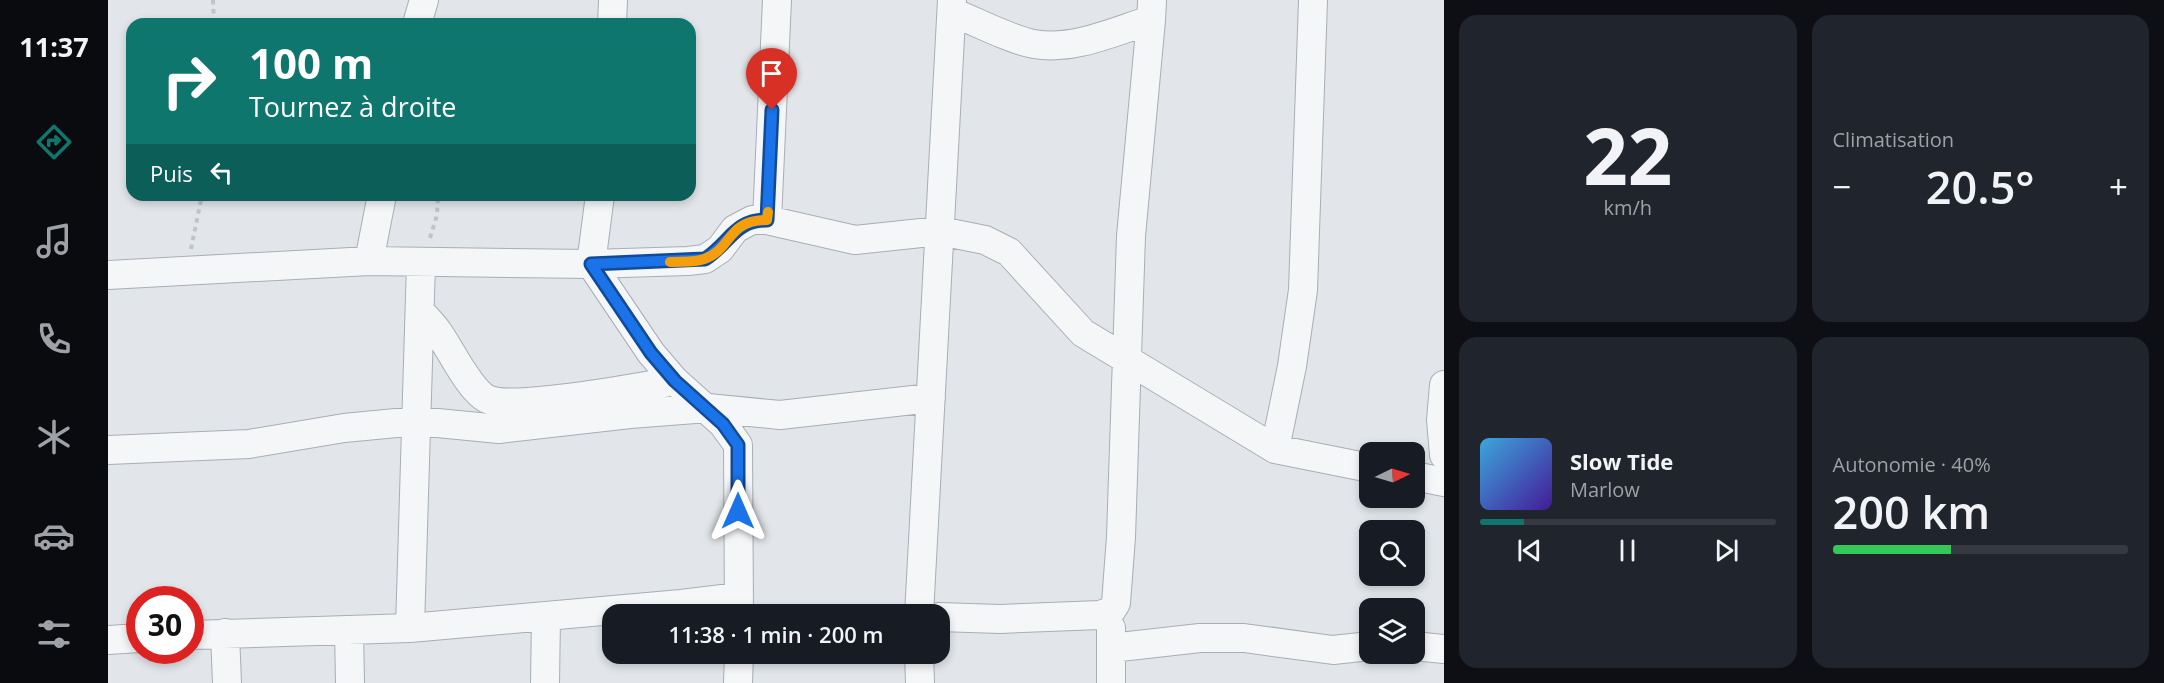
<!DOCTYPE html>
<html lang="fr">
<meta charset="utf-8">
<style>
body{margin:0;font-family:"Open Sans",sans-serif;background:#20242c;color:#f1f3f6;height:100vh;display:flex;flex-direction:column;font-size:22px;white-space:nowrap}
*{box-sizing:border-box;margin:0}
p{font-size:20px;color:#9ea1a6}
.icon{flex:none;width:33px;height:33px;fill:none;stroke:currentColor;stroke-width:2;stroke-linecap:round;stroke-linejoin:round}
.map{position:relative;flex:1;overflow:hidden}
.panel{display:flex;flex-direction:column;gap:15px;padding:15px;background:#0d0f14;width:720px}
.panel>*{flex:none}
.guide{position:absolute;left:18px;top:18px;width:570px;height:183px;border-radius:18px;box-shadow:0 3px 9px #0003;background:#0f766e;color:#fff;overflow:hidden}
.needle{width:39px;rotate:85deg}
.fabs{position:absolute;left:1251px;top:442px;display:grid;gap:12px}
.fabs a{display:grid;place-items:center;width:66px;height:66px;border-radius:12px;background:#171b24;box-shadow:0 3px 9px #0003;font-size:30px}
.speed{position:absolute;left:18px;top:586px;display:flex;gap:12px;font-size:30px;font-weight:700;text-align:center}
.speed>*{display:grid;place-content:center;width:78px;height:78px;border-radius:50%;background:#171b24;box-shadow:0 3px 9px #0003;line-height:1}
.speed .limit{border:9px solid #d22;background:#fff;color:#111}
.pin{position:absolute;display:grid;place-items:center;width:51px;height:51px;color:#fff;margin:-62px -26px;border-radius:50% 50% 50% 0;rotate:-45deg;box-shadow:0 0 6px #0007}
.pin .icon{rotate:45deg}
.me{position:absolute;width:66px;margin:-33px;rotate:0deg;stroke-linejoin:round;filter:drop-shadow(0 0 4px #0008)}
.turn{display:flex;align-items:center;gap:21px;height:126px;padding:0 24px;font-size:27px}
.turn .icon{width:78px;height:78px;stroke-width:2.5}
.turn b{display:block;font-size:42px;line-height:51px}
.then{display:flex;align-items:center;height:57px;padding:0 24px;background:#0003;gap:12px;font-size:22px}
.big{font-size:45px;font-weight:600;line-height:1.1}
.panel .widget{flex:1;display:flex;flex-direction:column;justify-content:center;gap:9px;min-width:0;padding:0 21px;border-radius:18px;background:#20242c}
.panel .dial{align-items:center;gap:0}
.dial b{font-size:78px;line-height:1}
.song{display:flex;align-items:center;gap:18px}
.cover{width:72px;height:72px;border-radius:9px;background:linear-gradient(135deg,hsl(200 70% 55%),hsl(260 70% 35%))}
.played{height:6px;border-radius:3px;background:linear-gradient(90deg,#0f766e 15%,#363941 15%)}
.keys{display:flex;justify-content:space-around;direction:ltr}
.heat{display:flex;justify-content:space-between;align-items:center;font-size:33px;direction:ltr}
.charge{height:9px;border-radius:4px;background:linear-gradient(90deg,#34c759 40%,#363941 0)}
.panel .tiles{flex:1;display:grid;gap:15px;grid-template-columns:repeat(2,1fr)}
.trip{position:absolute;left:494px;top:604px;width:348px;height:60px;border-radius:18px;background:#171b24;box-shadow:0 3px 9px #0003;font-weight:600;line-height:60px;text-align:center}
main{display:flex;flex:1;min-height:0}
.tabs{display:flex;flex-direction:column;width:108px;justify-content:space-around;align-items:center;background:#090b0e;color:#9ea1a6}
.tabs .icon{width:42px;height:42px}
.tabs .active{color:#0f766e}
.tabs b{font-size:27px;color:#f1f3f6}
.map>svg:first-child{display:block}
</style>
<main>
<nav class="tabs">
<b>11:37</b>
<svg class="icon active" aria-label="directions" viewBox="0 0 24 24"><path d="M12 3l9 9-9 9-9-9zM9 14v-3h6M13 9l2 2-2 2"/></svg>
<svg class="icon" aria-label="music" viewBox="0 0 24 24"><path d="M9 18V5l10-2v13"/><circle cx="6" cy="18" r="3"/><circle cx="16" cy="16" r="3"/></svg>
<svg class="icon" aria-label="phone" viewBox="0 0 24 24"><path d="M5 4h4l2 5-3 2q2 4 5 5l2-3 5 2v4C11 20 4 13 5 4z"/></svg>
<svg class="icon" aria-label="climate" viewBox="0 0 24 24"><path d="M12 3v18M4 7l16 10M4 17L20 7"/></svg>
<svg class="icon" aria-label="car" viewBox="0 0 24 24"><path d="M5 17H2v-5l4-1 3-4h7l3 4 3 1v5h-3M9 17h6M6 11h13"/><circle cx="7" cy="17" r="2"/><circle cx="17" cy="17" r="2"/></svg>
<svg class="icon" aria-label="filters" viewBox="0 0 24 24"><path d="M4 7h16M4 17h16"/><circle cx="9" cy="7" r="2"/><circle cx="15" cy="17" r="2"/></svg>
</nav>
<div class="map">
<svg width="1336" height="683" viewBox="0 0 1336 683">
<rect width="100%" height="100%" fill="#e2e6ea"/>
<g fill="none" stroke-linecap="round" stroke-linejoin="round">
<defs>
<path id="minor" d="M844 12C867 21 903 40 926 44 966 51 1007 31 1043 20L1044 2
M309 24 316 0
M504 24 505 0
M492 195 483 264 543 353 567 381 615 424 630 445 631 615
M659 220 669 0
M261 261 274 195
M0 275 261 261 483 264 580 261 597 259 612 249 627 229 644 220H659L747 240 832 231 877 240 901 252 975 333 1167 449 1262 468
M312 311C318 318 325 324 330 332 342 348 361 390 379 399 406 411 532 387 567 381
M1336 385 1333 420 1336 455
M1167 449 1184 366 1195 290 1205 0
M0 450 141 444 236 428 309 421 391 429 522 414 600 408 672 415 823 398
M1306 476 1336 482
M811 615 844 0
M831 617 892 619 992 615 1003 611 1008 603 1013 537 1023 236 1043 20
M302 628 313 263
M241 630 242 683
M117 633 119 683
M82 635 302 628 573 604 631 597
M0 640 32 638
M1306 646 1336 649
M1003 648 1092 638H1136L1225 650 1262 646
M811 654 812 683
M437 683 438 617
M630 683 631 654
M1003 683V628"/>
</defs>
<!-- minor casing -->
<use href="#minor" stroke="#a7aeb4" stroke-width="30"/>
<!-- path -->
<path stroke="#c0c4c8" stroke-width="4" stroke-dasharray="4.5 4.5" stroke-linecap="butt" d="M105 0 106 24
M322 238 329 215 330 195
M83 249 94 195"/>
<!-- minor -->
<use href="#minor" stroke="#f5f6f8" stroke-width="28"/>
</g>
<g fill="none" stroke-linecap="round" stroke-linejoin="round">
<defs>
<path id="route" d="M630 511V445L615 424 567 381 543 353 483 264 597 259C622 243 626 220 659 220L664 110"/>
</defs>
<!-- route casing -->
<use href="#route" stroke="#114b97" stroke-width="15"/>
<!-- route -->
<use href="#route" stroke="#1a73e8" stroke-width="10"/>
<!-- slow -->
<path stroke="#f59e0b" stroke-width="10" d="M562 262C573 261 586 263 596 259 625 249 618 220 659 220L660 212"/>
</g>
</svg>
<div class="fabs">
<a><svg class="needle" viewBox="-14 -14 28 28"><path d="M0-13l5 13h-10z" fill="#e53935"/><path d="M0 13l5-13h-10z" fill="#9ea1a6"/></svg></a>
<a><svg class="icon" aria-label="search" viewBox="0 0 24 24"><circle cx="10" cy="10" r="6"/><path d="M15 15l6 6"/></svg></a>
<a><svg class="icon" aria-label="layers" viewBox="0 0 24 24"><path d="M12 4l9 5-9 5-9-5zM3 14l9 5 9-5"/></svg></a>
</div>
<div class="speed"><div class="limit">30</div></div>
<div class="pin" style="left:664px;top:110px;background:#d93025"><svg class="icon" aria-label="arrive" viewBox="0 0 24 24"><path d="M6 21V4h12l-3 4 3 4H6"/></svg></div>
<svg class="me" style="left:630px;top:511px" viewBox="-20 -20 40 40"><path d="M0-17L14 15 0 8-14 15z" fill="#1a73e8" stroke="#fff" stroke-width="4"/></svg>
<div class="trip">11:38 · 1 min · 200 m</div>
<div class="guide">
<div class="turn"><svg class="icon" aria-label="right" viewBox="0 0 24 24"><path d="M7 20v-9h11M14 6l5 5-5 5"/></svg><div><b>100 m</b>Tournez à droite</div></div>
<div class="then">Puis<svg class="icon" aria-label="left" viewBox="0 0 24 24"><path d="M17 20v-9H6M10 6l-5 5 5 5"/></svg></div>
</div>
</div>
<section class="panel">
<div class="tiles">
<div class="widget dial"><b>22</b><p>km/h</p></div>
<div class="widget"><p>Climatisation</p>
<div class="heat"><a>−</a><b class="big">20.5°</b><a>+</a></div>
</div>
<div class="widget">
<div class="song"><i class="cover"></i><div><b>Slow Tide</b><p>Marlow</p></div></div>
<div class="played"></div>
<div class="keys"><svg class="icon" aria-label="previous" viewBox="0 0 24 24"><path d="M18 5L8 12l10 7zM5 5v14"/></svg><svg class="icon" aria-label="pause" viewBox="0 0 24 24"><path d="M8 5v14M16 5v14"/></svg><svg class="icon" aria-label="next" viewBox="0 0 24 24"><path d="M6 5l10 7-10 7zM19 5v14"/></svg></div>
</div>
<div class="widget"><p>Autonomie · 40%</p><b class="big">200 km</b><div class="charge"></div></div>
</div>
</section>
</main>
